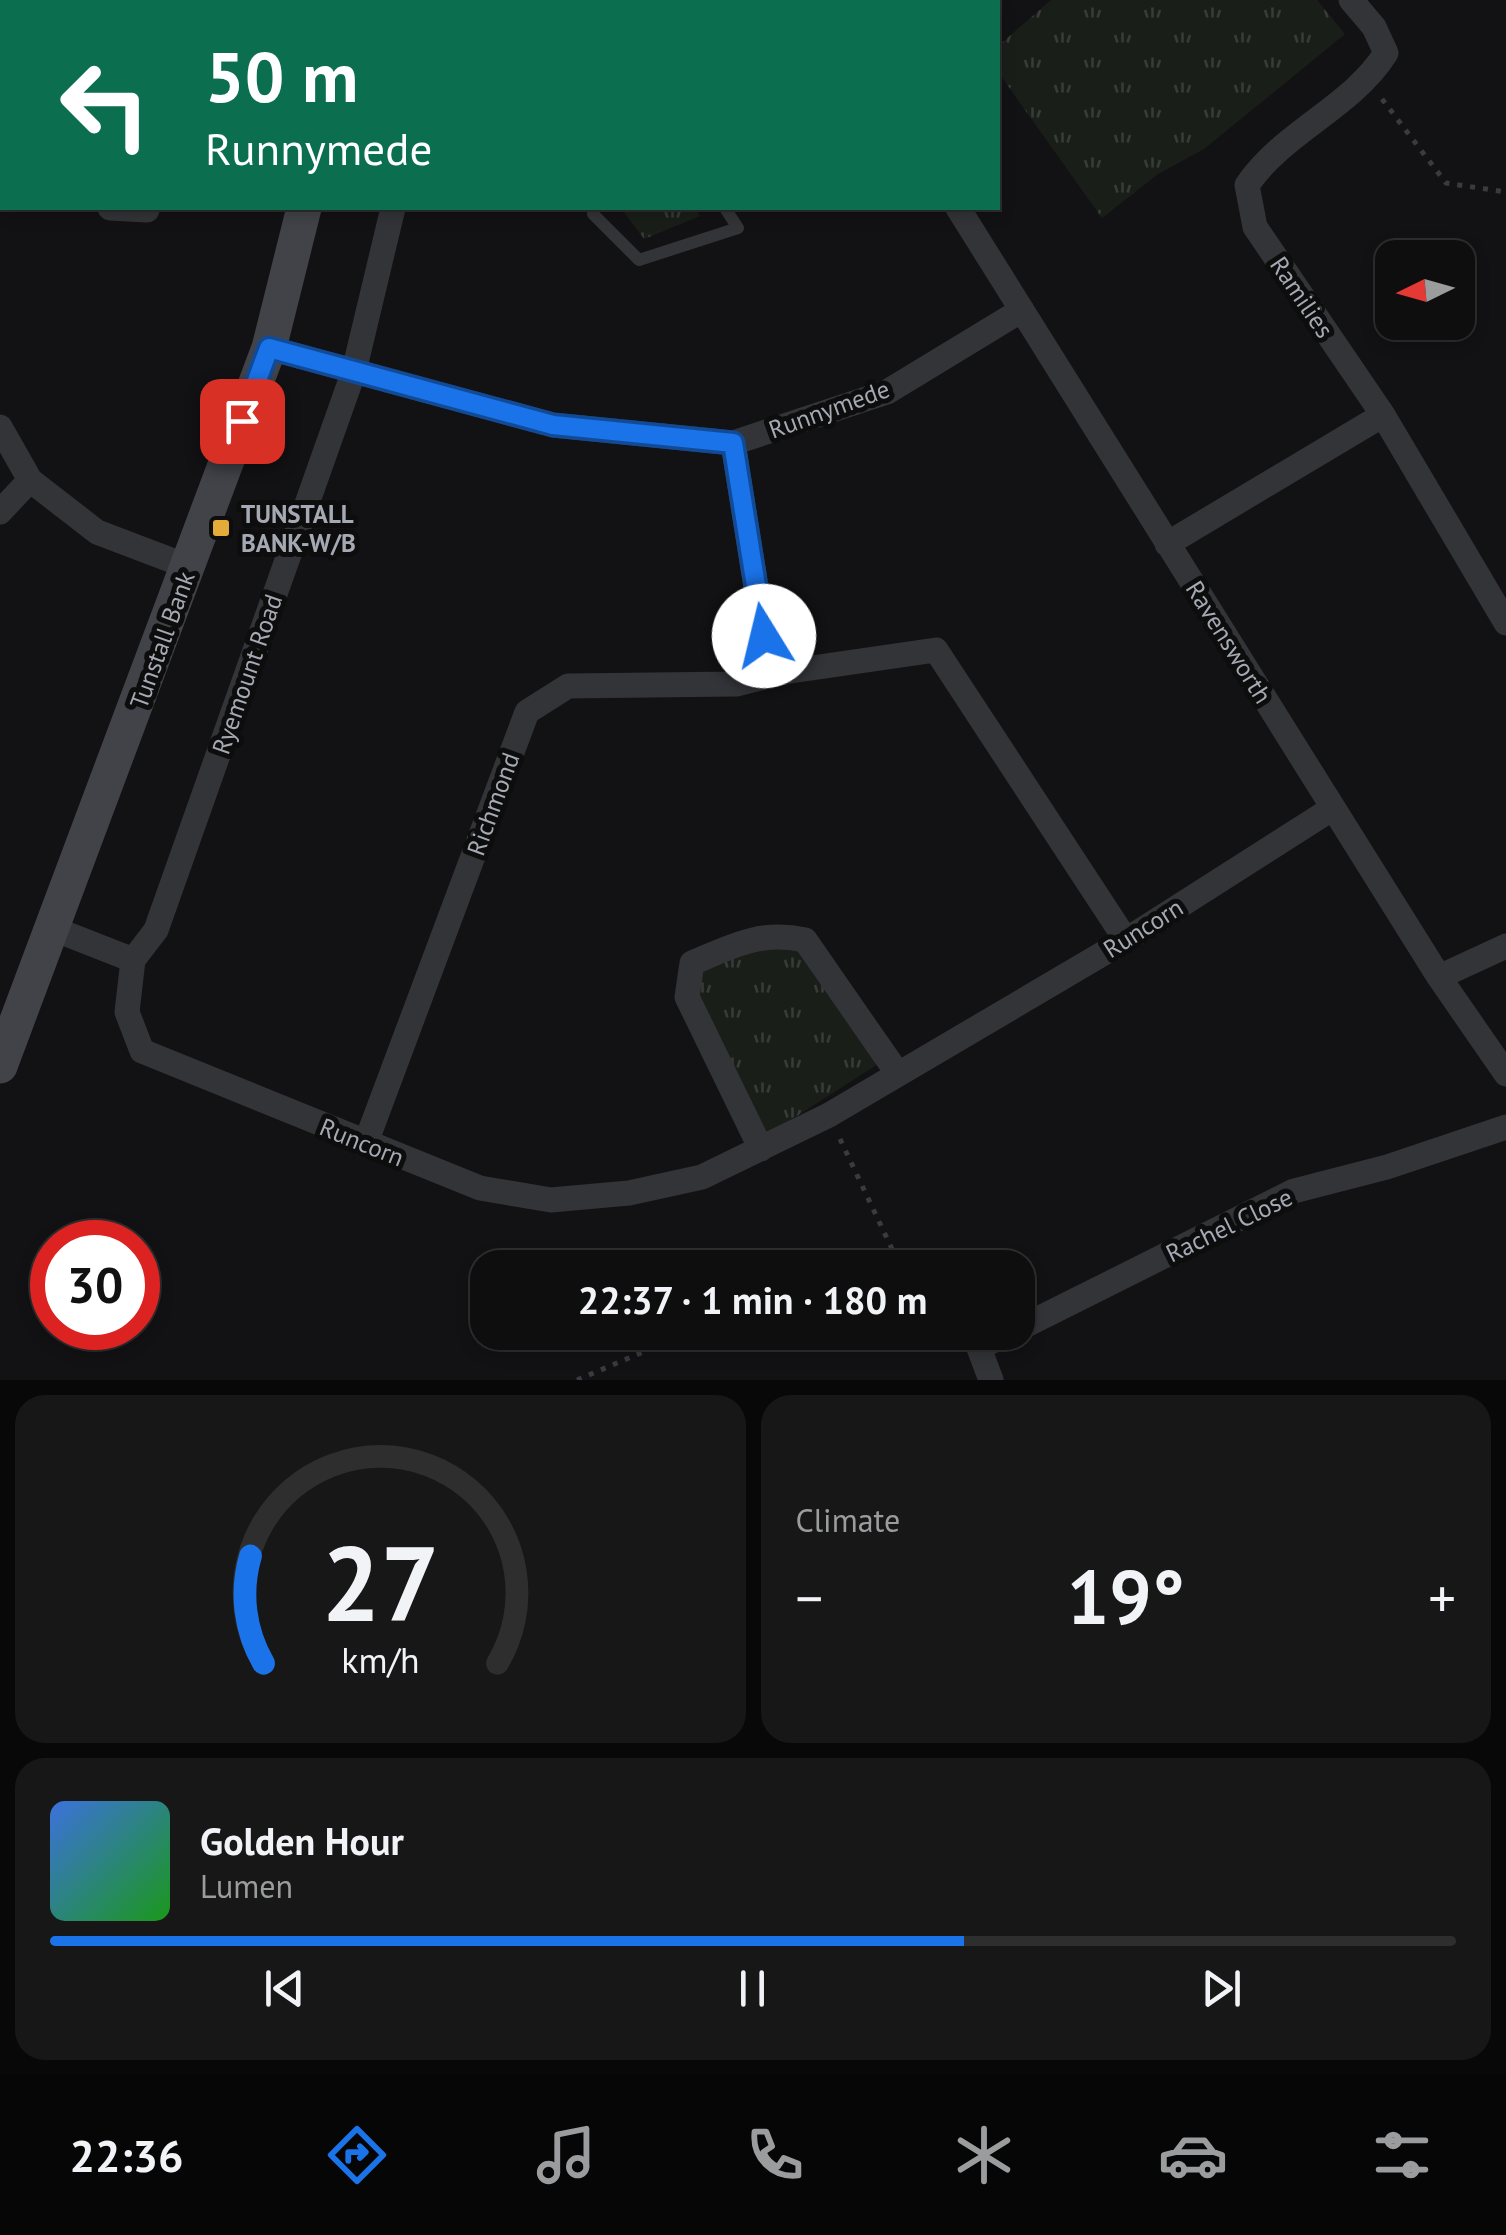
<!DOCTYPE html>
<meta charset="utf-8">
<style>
body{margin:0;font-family:"PT Sans",sans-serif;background:#171718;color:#f1f3f6;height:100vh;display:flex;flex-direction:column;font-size:38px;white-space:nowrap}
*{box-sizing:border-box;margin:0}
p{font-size:32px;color:#9b9c9e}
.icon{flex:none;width:55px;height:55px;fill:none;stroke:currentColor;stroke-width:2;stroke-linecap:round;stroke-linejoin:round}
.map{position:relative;height:1380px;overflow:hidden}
.side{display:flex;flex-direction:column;gap:15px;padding:15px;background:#080808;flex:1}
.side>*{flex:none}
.top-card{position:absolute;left:0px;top:0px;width:1000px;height:210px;box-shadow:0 5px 15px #0003,0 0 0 2px #2e2e2f;background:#0b6e4f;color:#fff;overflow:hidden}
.needle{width:65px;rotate:265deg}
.controls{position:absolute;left:1375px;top:240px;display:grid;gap:20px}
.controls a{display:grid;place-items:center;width:100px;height:100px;border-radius:20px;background:#0e0e0f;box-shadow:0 5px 15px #0003,0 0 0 2px #2e2e2f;font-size:50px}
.speed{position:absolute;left:30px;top:1220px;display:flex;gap:20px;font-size:50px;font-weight:700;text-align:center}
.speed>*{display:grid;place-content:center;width:130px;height:130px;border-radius:50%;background:#0e0e0f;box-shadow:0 5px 15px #0003,0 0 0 2px #2e2e2f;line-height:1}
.speed .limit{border:15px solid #d22;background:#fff;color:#111}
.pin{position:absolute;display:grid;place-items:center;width:85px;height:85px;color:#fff;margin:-42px;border-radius:20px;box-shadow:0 5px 15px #0006}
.me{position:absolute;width:110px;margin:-55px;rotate:351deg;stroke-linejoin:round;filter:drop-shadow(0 0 8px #0008)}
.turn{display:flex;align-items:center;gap:35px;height:210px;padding:0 40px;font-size:45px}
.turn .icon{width:130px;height:130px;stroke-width:2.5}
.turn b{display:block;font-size:70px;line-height:85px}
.big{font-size:75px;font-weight:700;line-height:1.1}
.side .tile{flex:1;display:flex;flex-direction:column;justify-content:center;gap:15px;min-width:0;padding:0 35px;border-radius:30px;background:#171718}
.side .dial{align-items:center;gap:0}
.dial svg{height:260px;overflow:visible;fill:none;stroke:#2e2e2f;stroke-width:7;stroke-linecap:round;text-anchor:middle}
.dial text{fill:#f1f3f6;stroke:none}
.song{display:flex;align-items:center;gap:30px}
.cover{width:120px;height:120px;border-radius:15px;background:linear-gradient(135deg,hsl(220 70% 55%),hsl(120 70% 35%))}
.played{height:10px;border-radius:5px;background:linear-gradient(90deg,#1a73e8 65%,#2e2e2f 65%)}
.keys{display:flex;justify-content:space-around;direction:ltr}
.heat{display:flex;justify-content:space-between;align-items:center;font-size:55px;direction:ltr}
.side .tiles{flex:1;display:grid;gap:15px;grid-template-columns:1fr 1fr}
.tile:last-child{grid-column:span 2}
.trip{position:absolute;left:470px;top:1250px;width:565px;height:100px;border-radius:30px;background:#0e0e0f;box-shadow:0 5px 15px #0003,0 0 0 2px #2e2e2f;font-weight:700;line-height:100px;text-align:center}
.menu{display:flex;height:160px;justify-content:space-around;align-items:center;background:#060606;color:#9b9c9e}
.menu .icon{width:70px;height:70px}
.menu .active{color:#1a73e8}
.menu b{font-size:45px;color:#f1f3f6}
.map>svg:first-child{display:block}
</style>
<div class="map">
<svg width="1506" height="1380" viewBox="0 0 1506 1380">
<defs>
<pattern id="grass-tufts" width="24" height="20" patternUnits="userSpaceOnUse" patternTransform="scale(2.5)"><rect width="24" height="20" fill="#191e19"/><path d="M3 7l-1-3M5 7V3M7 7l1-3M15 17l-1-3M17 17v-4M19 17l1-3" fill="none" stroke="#373c38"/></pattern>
</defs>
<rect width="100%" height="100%" fill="#121214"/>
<!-- grass -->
<path fill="url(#grass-tufts)" d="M1051 0H1317L1345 34 1204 149 1158 174 1102 218 998 72V46Z
M621 208H695L700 216 644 239Z
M793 943 878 1064 764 1137 698 998 701 967 754 944Z"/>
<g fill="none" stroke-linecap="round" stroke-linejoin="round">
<!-- path -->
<path stroke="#393b3f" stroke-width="5" stroke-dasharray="5 8" stroke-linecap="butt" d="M1382 99 1446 183 1506 192
M840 1139 901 1268
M844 1268 892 1248
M932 1332 958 1341
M577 1380 690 1332"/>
<!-- lane -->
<path stroke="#333438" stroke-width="12" d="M634 2 638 0
M593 208V214L639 260 738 228 725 208"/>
<!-- street -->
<path stroke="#333438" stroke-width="25" d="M108 0 110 2
M825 0 827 2
M1351 0 1374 27 1386 53C1351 108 1284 131 1247 185L1255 227 1383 415 1506 623
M415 2V0
M856 2 859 0
M0 199 2 198
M110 208 147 210
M958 208 1439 977 1506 1074
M269 348 553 425 733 443 887 392 1022 310
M0 427 30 480 97 532 189 567
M733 443 764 637 784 672 936 650 1126 940
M0 512 30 480
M1167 544 1383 415
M54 929 133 960 127 1012 142 1051 480 1188 551 1200 629 1193 702 1177 829 1115 1126 940 1333 808
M133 960 156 930 354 371 393 208
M1439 977 1506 946
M365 1145 527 712 568 686 736 684 784 672
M761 1149 687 997 692 963C732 946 762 930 805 940L898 1074
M1018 1329 1294 1191 1387 1167 1506 1127
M991 1380 979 1348 1010 1332"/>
<!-- secondary -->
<path stroke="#424348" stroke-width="35" d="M343 2V0
M0 1066 269 348 304 208"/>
</g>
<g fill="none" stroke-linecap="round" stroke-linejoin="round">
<defs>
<path id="route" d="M242 421 269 348 553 425 733 443 764 636"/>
</defs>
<!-- route casing -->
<use href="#route" stroke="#114b97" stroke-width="25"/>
<!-- route -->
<use href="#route" stroke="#1a73e8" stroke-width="18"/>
</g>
<!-- markers -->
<rect fill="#e4ab3a" stroke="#0d0d0e" stroke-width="4" x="211" y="518" width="20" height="20" rx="5"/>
<g text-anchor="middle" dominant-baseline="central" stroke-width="10" stroke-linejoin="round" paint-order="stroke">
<!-- street labels -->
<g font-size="25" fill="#a5a9b3" stroke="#0d0d0e">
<text transform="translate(1302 297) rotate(56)">Ramilies</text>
<text transform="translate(829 409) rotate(-20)">Runnymede</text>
<text transform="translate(162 640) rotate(-70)">Tunstall Bank</text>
<text transform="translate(1229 642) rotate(58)">Ravensworth</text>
<text transform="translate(247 674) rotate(-71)">Ryemount Road</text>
<text transform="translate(493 804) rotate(-70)">Richmond</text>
<text transform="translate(1143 928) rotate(-32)">Runcorn</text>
<text transform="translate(362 1142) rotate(22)">Runcorn</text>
<text transform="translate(1229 1225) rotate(-26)">Rachel Close</text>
</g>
<!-- poi labels -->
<g font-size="25" font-weight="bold" fill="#a5a9b3" stroke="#0d0d0e" text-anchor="start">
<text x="241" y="514">TUNSTALL<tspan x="241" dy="29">BANK-W/B</tspan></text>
</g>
</g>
</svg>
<div class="controls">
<a><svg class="needle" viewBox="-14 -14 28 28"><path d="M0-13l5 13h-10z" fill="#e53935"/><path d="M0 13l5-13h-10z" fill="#9b9c9e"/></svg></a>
</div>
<div class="speed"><div class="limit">30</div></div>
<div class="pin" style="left:242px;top:421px;background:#d93025"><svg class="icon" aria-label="arrive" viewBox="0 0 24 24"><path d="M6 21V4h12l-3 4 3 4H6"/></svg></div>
<svg class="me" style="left:764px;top:636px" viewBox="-20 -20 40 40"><circle r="19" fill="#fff"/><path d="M0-13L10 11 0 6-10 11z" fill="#1a73e8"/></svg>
<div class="trip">22:37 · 1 min · 180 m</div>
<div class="top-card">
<div class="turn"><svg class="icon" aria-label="left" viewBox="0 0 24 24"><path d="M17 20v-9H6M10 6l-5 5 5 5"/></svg><div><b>50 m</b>Runnymede</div></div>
</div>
</div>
<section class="side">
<div class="tiles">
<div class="tile dial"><svg viewBox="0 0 100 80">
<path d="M14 69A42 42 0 1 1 86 69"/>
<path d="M14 69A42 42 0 0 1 10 36" stroke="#1a73e8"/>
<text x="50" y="56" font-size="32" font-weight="700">27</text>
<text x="50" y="72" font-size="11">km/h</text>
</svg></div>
<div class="tile"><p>Climate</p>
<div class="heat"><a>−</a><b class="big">19°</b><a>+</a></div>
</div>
<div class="tile">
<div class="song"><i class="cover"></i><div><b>Golden Hour</b><p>Lumen</p></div></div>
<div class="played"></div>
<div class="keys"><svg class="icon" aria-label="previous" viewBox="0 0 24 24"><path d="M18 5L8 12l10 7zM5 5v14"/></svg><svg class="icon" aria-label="pause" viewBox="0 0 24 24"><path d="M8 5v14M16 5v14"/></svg><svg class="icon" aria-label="next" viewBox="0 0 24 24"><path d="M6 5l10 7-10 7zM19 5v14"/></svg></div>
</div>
</div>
</section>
<nav class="menu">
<b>22:36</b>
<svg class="icon active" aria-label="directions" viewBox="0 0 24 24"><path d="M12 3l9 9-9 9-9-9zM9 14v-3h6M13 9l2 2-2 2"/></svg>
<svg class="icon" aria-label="music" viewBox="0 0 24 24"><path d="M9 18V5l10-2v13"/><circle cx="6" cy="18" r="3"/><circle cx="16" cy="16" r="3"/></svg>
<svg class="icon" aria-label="phone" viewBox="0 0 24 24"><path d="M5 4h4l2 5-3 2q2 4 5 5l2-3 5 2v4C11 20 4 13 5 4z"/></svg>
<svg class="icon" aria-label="climate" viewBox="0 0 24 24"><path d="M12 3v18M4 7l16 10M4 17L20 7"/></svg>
<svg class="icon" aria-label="car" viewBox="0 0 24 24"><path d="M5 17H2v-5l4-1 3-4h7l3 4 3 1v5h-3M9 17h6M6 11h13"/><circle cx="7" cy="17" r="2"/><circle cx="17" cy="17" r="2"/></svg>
<svg class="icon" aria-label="filters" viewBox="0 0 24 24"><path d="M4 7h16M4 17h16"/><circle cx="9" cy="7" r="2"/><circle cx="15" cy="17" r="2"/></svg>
</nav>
